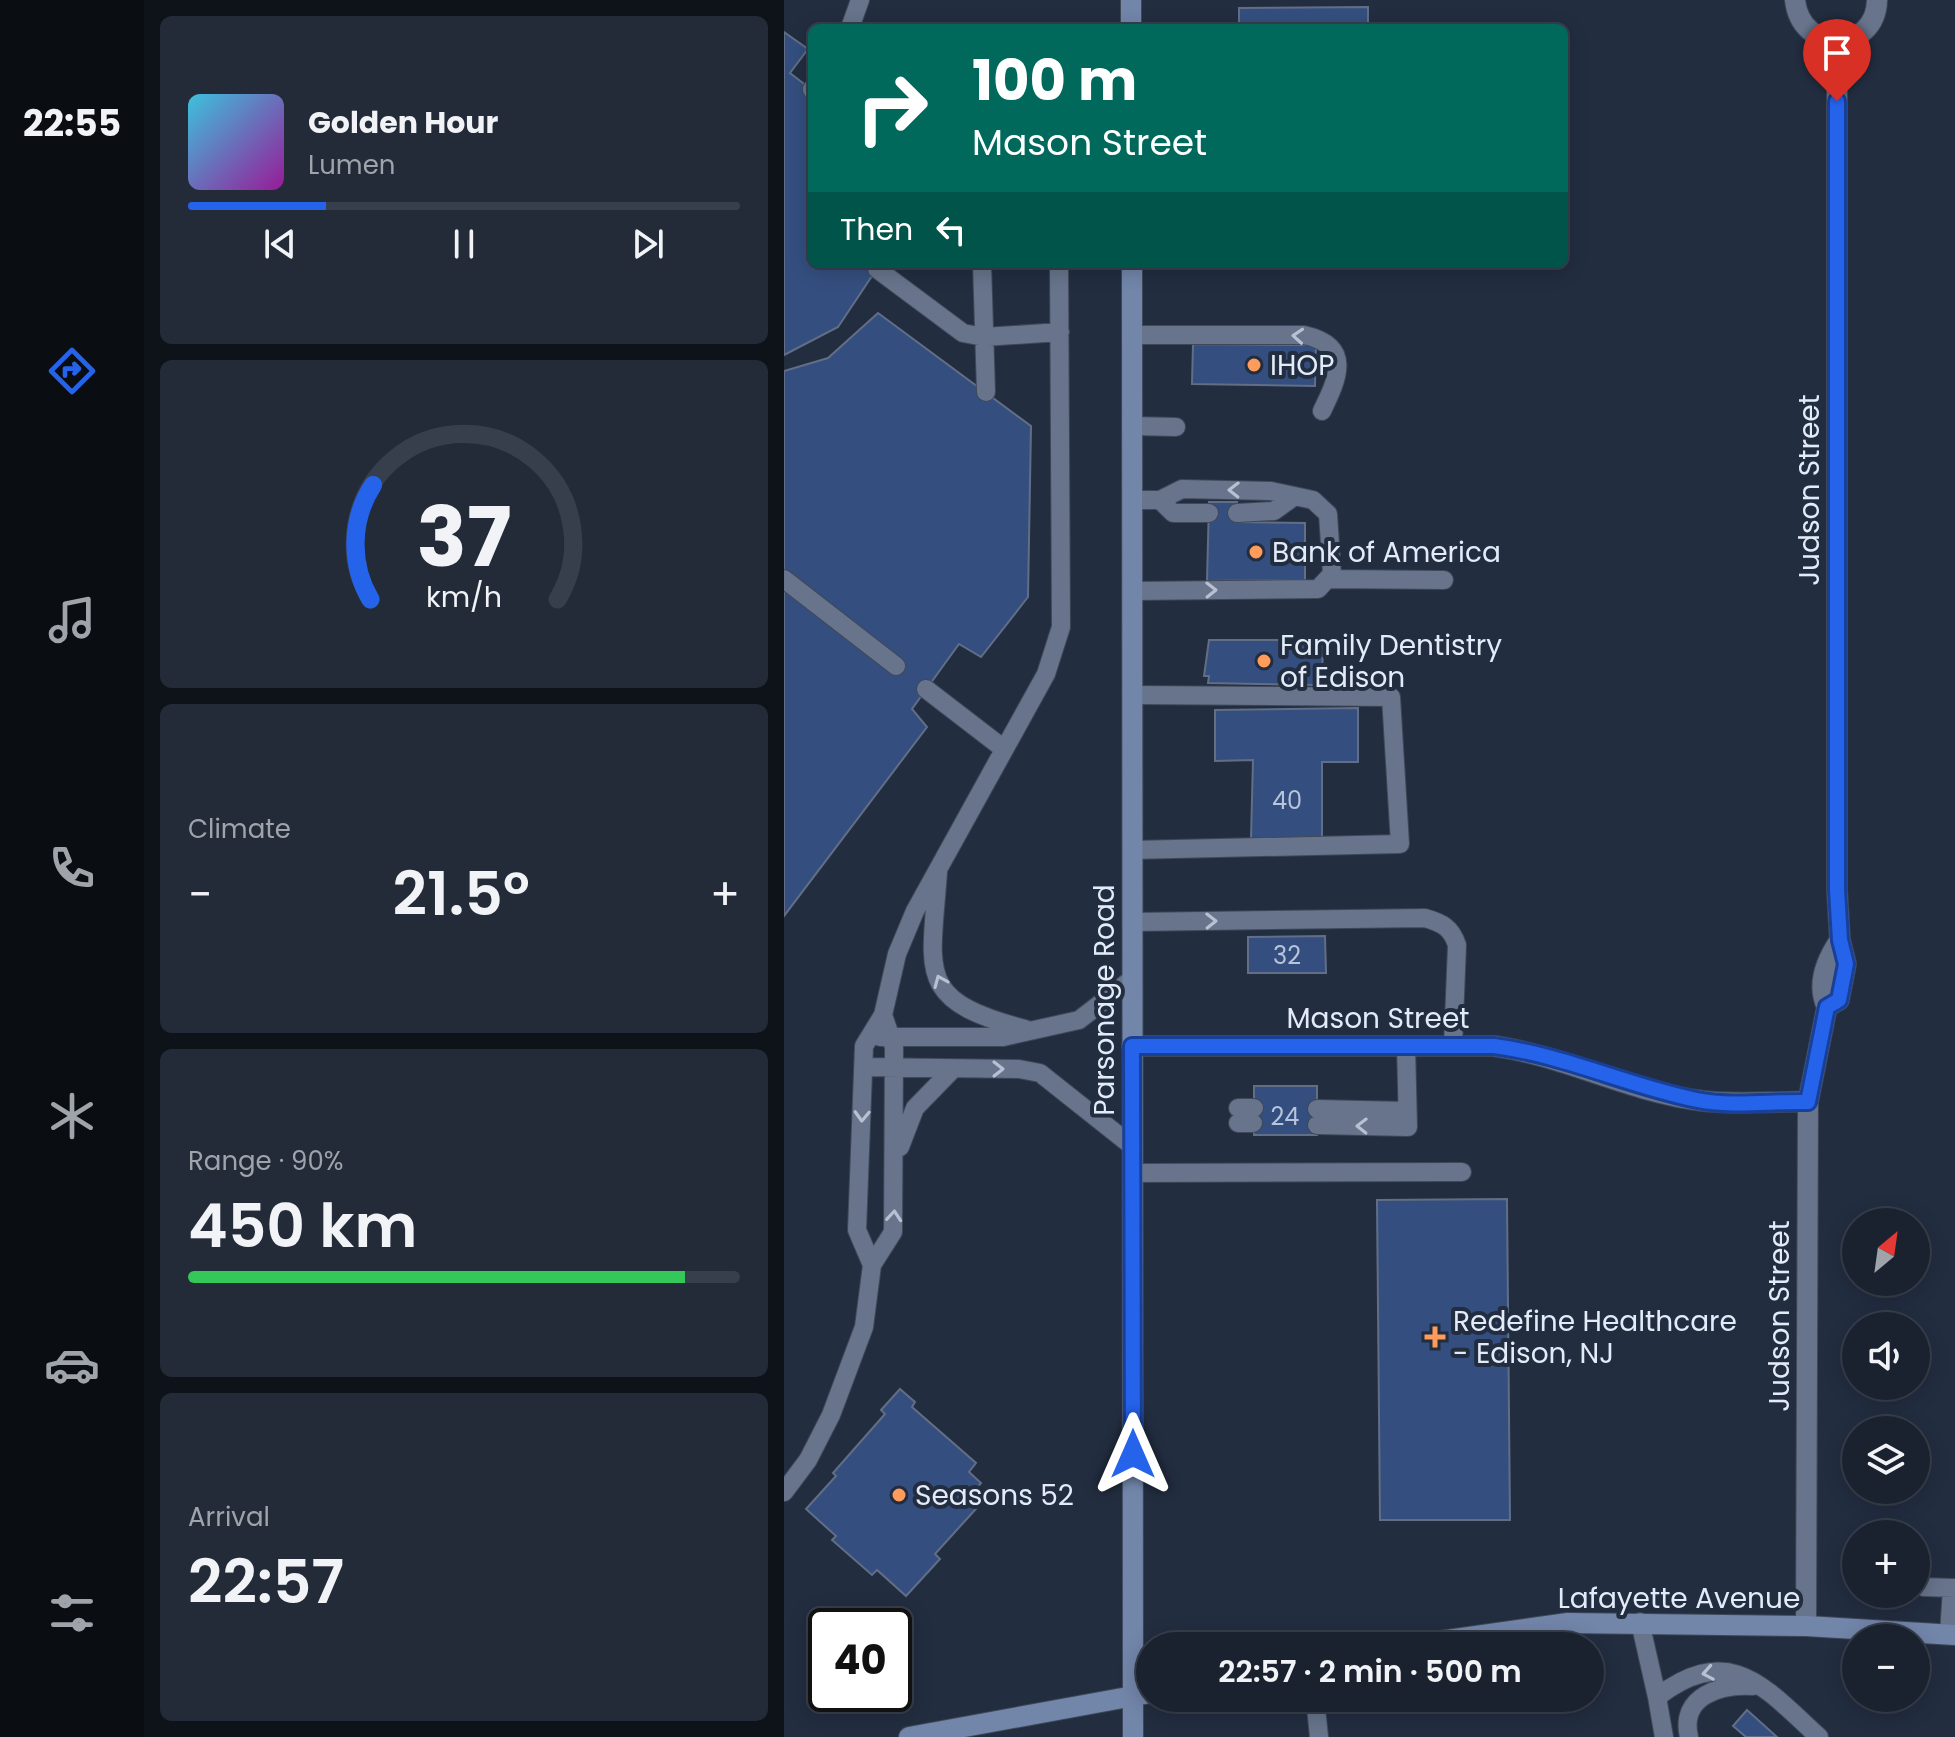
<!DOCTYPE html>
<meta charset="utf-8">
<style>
body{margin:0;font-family:Poppins,sans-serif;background:#232a38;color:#f1f3f6;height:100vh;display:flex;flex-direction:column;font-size:30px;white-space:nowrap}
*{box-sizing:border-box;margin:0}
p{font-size:26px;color:#9fa4ab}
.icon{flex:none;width:44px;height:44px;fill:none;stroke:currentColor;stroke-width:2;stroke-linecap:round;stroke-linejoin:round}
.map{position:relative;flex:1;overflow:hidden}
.side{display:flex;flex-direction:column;gap:16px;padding:16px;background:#0e131a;width:640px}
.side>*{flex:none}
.top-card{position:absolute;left:24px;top:24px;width:760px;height:244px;border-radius:12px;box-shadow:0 4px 20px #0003,0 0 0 2px #383f4c;background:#00695c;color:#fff;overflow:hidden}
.needle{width:52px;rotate:29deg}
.tools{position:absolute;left:1058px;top:1208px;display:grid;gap:16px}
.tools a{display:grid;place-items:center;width:88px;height:88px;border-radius:50%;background:#1a2230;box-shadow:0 4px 20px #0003,0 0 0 2px #383f4c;font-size:40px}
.speed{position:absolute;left:24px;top:1608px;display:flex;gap:16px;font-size:40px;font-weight:700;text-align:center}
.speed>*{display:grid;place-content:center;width:104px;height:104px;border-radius:50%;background:#1a2230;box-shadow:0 4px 20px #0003,0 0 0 2px #383f4c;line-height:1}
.speed .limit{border:4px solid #111;border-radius:12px;background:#fff;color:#111}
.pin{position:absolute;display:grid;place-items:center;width:68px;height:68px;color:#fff;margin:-82px -34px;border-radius:50% 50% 50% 0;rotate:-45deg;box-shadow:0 0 8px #0007}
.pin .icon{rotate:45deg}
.me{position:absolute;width:88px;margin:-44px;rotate:0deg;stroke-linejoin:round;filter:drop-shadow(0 0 6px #0008)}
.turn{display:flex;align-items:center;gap:28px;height:168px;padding:0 32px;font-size:36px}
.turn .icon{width:104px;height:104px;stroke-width:2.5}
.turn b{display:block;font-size:56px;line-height:68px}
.then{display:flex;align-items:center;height:76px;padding:0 32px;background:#0003;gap:16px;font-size:30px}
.big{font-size:60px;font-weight:600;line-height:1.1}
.side .tile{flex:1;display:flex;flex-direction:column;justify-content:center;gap:12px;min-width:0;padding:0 28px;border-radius:12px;background:#232a38}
.side .dial{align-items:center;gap:0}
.dial svg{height:208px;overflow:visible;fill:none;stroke:#383f4c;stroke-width:7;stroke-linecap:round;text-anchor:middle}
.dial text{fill:#f1f3f6;stroke:none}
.song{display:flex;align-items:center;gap:24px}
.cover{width:96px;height:96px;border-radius:12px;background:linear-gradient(135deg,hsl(190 70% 55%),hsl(300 70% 35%))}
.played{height:8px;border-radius:4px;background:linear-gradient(90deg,#2563eb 25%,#383f4c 25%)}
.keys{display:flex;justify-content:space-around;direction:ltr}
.heat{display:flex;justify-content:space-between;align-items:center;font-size:44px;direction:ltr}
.charge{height:12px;border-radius:6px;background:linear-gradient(90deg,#34c759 90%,#383f4c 0)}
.trip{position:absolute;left:352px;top:1632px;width:468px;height:80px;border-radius:40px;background:#1a2230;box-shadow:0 4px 20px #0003,0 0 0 2px #383f4c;font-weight:600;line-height:80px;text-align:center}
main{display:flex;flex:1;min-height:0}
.tab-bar{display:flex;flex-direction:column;width:144px;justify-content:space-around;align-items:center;background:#0a0e13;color:#9fa4ab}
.tab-bar .icon{width:56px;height:56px}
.tab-bar .selected{color:#2563eb}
.tab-bar b{font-size:36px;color:#f1f3f6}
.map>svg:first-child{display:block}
</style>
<main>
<nav class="tab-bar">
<b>22:55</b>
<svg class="icon selected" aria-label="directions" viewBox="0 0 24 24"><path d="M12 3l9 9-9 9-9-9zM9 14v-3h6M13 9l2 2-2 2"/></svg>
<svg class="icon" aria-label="music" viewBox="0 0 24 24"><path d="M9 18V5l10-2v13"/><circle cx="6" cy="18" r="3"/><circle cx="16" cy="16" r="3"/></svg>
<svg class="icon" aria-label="phone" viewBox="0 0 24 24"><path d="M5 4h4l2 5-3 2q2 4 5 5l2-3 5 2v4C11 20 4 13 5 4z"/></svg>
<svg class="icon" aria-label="climate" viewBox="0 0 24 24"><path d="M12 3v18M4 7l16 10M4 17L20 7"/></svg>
<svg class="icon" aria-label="car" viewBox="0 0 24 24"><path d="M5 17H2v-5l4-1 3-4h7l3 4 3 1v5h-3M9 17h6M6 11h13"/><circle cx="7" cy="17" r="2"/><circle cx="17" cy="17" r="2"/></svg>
<svg class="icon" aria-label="filters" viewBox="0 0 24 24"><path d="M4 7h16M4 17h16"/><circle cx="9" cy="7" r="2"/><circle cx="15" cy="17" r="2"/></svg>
</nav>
<section class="side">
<div class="tile">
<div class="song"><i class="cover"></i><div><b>Golden Hour</b><p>Lumen</p></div></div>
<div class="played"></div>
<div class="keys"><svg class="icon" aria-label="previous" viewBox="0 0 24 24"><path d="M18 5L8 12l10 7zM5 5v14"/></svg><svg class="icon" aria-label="pause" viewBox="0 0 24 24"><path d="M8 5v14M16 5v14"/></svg><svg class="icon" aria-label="next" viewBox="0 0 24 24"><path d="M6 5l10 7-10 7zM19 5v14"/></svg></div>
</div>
<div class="tile dial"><svg viewBox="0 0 100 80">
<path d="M14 69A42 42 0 1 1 86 69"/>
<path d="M14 69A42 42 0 0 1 15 25" stroke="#2563eb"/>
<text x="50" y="56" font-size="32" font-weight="700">37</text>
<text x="50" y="72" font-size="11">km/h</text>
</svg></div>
<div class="tile"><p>Climate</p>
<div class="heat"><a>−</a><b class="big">21.5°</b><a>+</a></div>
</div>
<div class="tile"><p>Range · 90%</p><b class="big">450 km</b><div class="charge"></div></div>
<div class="tile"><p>Arrival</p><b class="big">22:57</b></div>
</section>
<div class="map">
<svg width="1171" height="1737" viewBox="0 0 1171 1737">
<rect width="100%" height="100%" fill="#222d40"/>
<!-- building -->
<path fill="#344f7f" stroke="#616e85" stroke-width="2" d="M584 7V28H455V8Z
M0 32 24 49 6 73 28 90V264H96L54 327 0 355Z
M94 313 247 426 244 597 197 657 175 644 128 709 143 727 0 916V371L44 358Z
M409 344 532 345 531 386 408 384Z
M425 502H453V522L521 523V580L423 581Z
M425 640H535V646L539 645 538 676H532V685L424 683 425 676H420Z
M574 708V762H538V837L467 839 469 760 431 761V710Z
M541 936 542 973H464V937Z
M470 1086H533V1135H470Z
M723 1199 726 1520H596L593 1200Z
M116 1389 131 1402 128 1407 192 1463 185 1472 197 1483 190 1491 200 1500 151 1554 156 1559 122 1596 93 1570 88 1575 48 1540 52 1536 22 1509 52 1476 49 1473 101 1414 97 1410Z
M963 1710 993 1737H962L949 1726Z"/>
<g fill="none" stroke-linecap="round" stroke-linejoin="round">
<defs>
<path id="lane" d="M66 28 76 0
M28 90V89
M198 264 202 392
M93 269 179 333 200 337 276 332
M348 335H520C569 346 554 378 538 411
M349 426 392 427
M349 500H376L398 489 487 491 529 500 544 514 548 574 534 589 349 591
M376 500 389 513H425
M453 513 490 511 508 498
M0 579 112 666
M545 579 660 580
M142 689 220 749
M348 850 616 844 607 697 350 695
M154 872C147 973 130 1000 241 1029
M349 922 641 918C658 923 667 927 673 945L669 1046
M96 1037H219L295 1020 348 979
M80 1067 235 1069 256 1073 348 1146
M454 1108H470
M533 1109 623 1111
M454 1123H469
M533 1125 624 1127 622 1046
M116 1147 131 1108 169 1069
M348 1173 678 1172
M88 1265 73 1230 80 1046 99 1015 113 954 131 911 262 674 277 627 275 264
M0 1492 24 1460 47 1415 80 1327 88 1265 109 1232 110 1047 99 1015
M1139 1587 1171 1588
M856 1622 873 1697
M1165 1634 1168 1588
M531 1698 535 1737
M880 1737 873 1697C946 1642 979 1686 1035 1737
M905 1737C895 1695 938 1684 969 1686"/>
<path id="street" d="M1011 0C1017 55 1092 53 1093 0
M1043 1007 1055 1000 1062 964 1056 940 1053 890V41
M348 1046H710C782 1056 847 1093 919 1101 954 1105 989 1101 1024 1102
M1022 1626 1024 1102 1043 1007C1032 984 1043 959 1056 940"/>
<path id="secondary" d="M347 0V28
M348 264 349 1737
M621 1646 784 1623 1022 1626 1171 1635
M125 1737 366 1693"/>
</defs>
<!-- lane casing -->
<use href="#lane" stroke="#3f4859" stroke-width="20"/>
<!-- street casing -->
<use href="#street" stroke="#3f4859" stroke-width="22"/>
<!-- secondary casing -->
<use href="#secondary" stroke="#3f4859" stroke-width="22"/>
<!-- lane -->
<use href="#lane" stroke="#67748b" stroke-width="18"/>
<!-- street -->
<use href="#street" stroke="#67748b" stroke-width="20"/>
<!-- secondary -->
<use href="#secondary" stroke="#7286aa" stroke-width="20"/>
</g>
<!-- one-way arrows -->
<defs><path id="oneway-chevron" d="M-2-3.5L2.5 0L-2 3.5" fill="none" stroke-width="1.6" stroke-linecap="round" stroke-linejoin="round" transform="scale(2)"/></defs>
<g stroke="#b8c1d2">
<use href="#oneway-chevron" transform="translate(514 336) rotate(-176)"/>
<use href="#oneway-chevron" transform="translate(450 490) rotate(-179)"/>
<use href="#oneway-chevron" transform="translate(427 590) rotate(-1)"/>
<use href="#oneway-chevron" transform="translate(427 921) rotate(-1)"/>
<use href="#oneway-chevron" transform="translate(156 981) rotate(-113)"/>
<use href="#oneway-chevron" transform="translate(214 1069)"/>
<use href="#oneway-chevron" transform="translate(78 1116) rotate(92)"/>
<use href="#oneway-chevron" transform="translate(578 1126) rotate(-179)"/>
<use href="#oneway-chevron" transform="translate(110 1216) rotate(-85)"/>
<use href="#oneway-chevron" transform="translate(924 1673) rotate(170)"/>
</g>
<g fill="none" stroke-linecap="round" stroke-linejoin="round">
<defs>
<path id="route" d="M349 1454 348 1046H710C780 1055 844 1086 913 1100 949 1107 987 1101 1024 1102L1043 1007 1055 1000 1062 964 1056 940 1053 890V101"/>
</defs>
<!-- route casing -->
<use href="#route" stroke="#184099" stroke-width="20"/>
<!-- route -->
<use href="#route" stroke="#2563eb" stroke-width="14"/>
</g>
<!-- markers -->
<g fill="#ff9b5b" stroke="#222d40" stroke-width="3">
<circle cx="470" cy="365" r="8"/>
<circle cx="472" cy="552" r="8"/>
<circle cx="480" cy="661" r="8"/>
<path d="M647 1325h8v8h8v8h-8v8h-8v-8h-8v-8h8z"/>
<circle cx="115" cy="1495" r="8"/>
</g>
<g text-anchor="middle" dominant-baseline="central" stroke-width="8" stroke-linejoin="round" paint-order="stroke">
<!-- number labels -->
<g font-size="24" fill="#b7c4da">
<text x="503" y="800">40</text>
<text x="503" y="955">32</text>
<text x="501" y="1116">24</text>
</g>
<!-- poi labels -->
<g font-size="28" fill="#e3ebf8" stroke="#222d40" text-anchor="start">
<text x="486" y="365">IHOP</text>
<text x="488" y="552">Bank of America</text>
<text x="496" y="645">Family Dentistry<tspan x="496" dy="32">of Edison</tspan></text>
<text x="669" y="1321">Redefine Healthcare<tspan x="669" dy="32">- Edison, NJ</tspan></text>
<text x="131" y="1495">Seasons 52</text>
</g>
<!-- street labels -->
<g font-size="28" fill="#e3ebf8" stroke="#222d40">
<text transform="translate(1025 490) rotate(-90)">Judson Street</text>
<text transform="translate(320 1000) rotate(-90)">Parsonage Road</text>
<text x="594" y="1018">Mason Street</text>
<text transform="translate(995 1316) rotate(-90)">Judson Street</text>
<text x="895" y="1598">Lafayette Avenue</text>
</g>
</g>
</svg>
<div class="tools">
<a><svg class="needle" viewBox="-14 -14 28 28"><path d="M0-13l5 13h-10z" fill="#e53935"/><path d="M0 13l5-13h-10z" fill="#9fa4ab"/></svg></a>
<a><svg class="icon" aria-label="sound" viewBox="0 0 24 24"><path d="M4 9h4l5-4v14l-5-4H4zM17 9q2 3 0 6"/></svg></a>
<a><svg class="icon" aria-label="layers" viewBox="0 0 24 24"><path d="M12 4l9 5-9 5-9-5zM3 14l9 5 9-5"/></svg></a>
<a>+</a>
<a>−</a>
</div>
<div class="speed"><div class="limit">40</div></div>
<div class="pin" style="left:1053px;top:101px;background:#d93025"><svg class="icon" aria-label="arrive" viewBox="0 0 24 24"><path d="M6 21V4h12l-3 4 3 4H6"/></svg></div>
<svg class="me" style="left:349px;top:1454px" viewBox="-20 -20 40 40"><path d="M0-17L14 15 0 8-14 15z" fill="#2563eb" stroke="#fff" stroke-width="4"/></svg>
<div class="trip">22:57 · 2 min · 500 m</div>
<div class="top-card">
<div class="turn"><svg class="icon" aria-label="right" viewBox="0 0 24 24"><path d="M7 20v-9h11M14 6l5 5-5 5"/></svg><div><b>100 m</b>Mason Street</div></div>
<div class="then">Then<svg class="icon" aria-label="left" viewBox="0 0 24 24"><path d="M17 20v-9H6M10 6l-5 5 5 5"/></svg></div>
</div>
</div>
</main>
